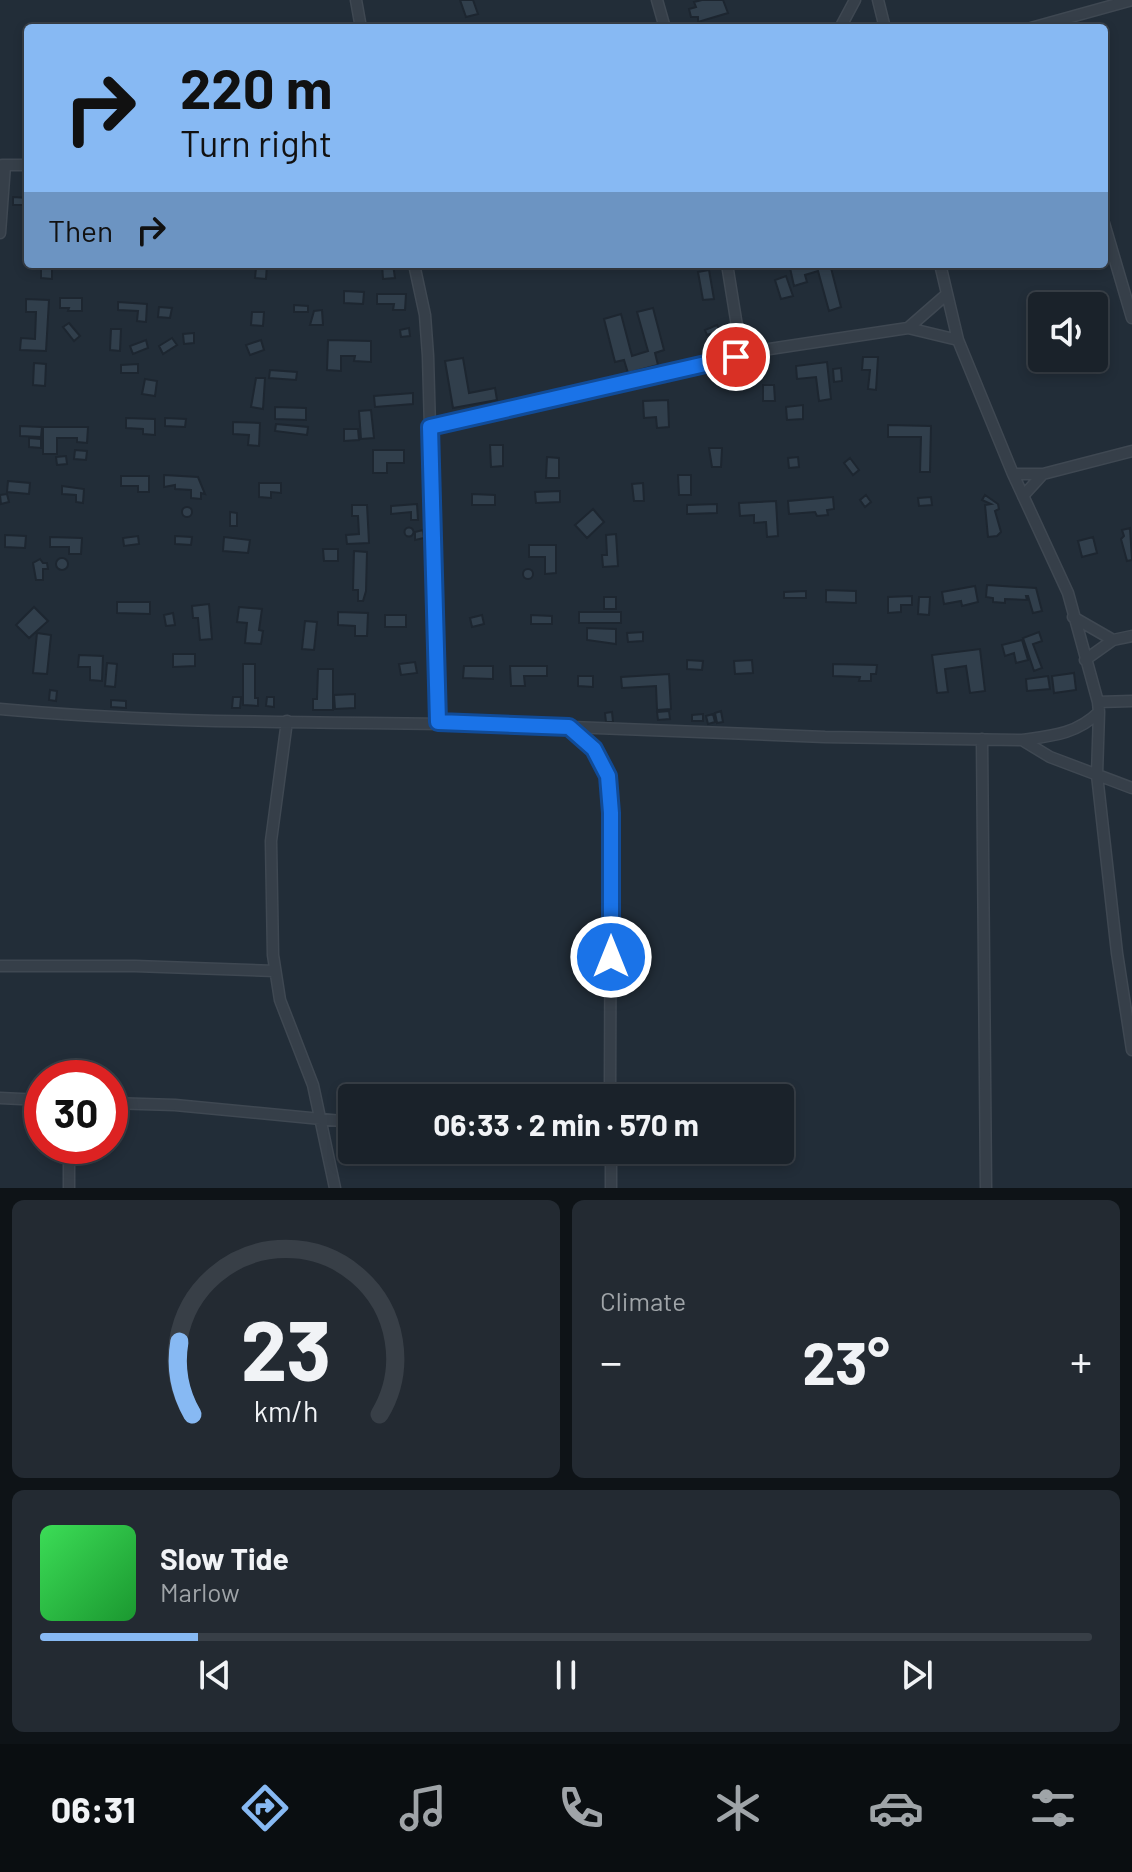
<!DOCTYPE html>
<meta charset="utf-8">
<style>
body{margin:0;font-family:Barlow,sans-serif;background:#232a32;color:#f1f3f6;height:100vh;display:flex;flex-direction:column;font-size:30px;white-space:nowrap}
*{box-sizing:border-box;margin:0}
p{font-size:26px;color:#9fa4a8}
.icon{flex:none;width:44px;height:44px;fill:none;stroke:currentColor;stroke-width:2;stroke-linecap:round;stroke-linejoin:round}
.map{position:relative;height:1188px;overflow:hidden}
.drawer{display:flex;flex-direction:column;gap:12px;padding:12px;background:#0e1317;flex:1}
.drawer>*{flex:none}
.hud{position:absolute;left:24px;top:24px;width:1084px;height:244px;border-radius:8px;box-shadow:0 4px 12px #0003,0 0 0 2px #383f47;background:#87b9f3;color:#111;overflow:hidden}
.controls{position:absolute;left:1028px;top:292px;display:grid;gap:16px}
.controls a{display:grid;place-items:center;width:80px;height:80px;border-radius:8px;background:#1a222a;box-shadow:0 4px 12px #0003,0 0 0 2px #383f47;font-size:40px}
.speed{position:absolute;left:24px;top:1060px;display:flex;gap:16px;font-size:40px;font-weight:700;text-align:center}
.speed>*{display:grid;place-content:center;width:104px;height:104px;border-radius:50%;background:#1a222a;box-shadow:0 4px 12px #0003,0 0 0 2px #383f47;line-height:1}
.speed .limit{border:12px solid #d22;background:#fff;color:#111}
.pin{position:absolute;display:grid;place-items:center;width:68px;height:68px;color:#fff;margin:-34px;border:4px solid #fff;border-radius:50%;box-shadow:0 2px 8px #0007}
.me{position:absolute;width:88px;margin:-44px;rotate:0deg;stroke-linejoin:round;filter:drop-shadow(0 0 6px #0008)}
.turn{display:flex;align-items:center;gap:28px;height:168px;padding:0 24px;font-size:36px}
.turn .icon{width:104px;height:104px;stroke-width:2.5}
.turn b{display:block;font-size:56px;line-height:68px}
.then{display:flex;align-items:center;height:76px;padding:0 24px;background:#0003;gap:16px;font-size:30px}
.big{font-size:60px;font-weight:700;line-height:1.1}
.drawer .widget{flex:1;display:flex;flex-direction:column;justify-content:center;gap:12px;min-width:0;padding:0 28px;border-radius:12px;background:#232a32}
.drawer .dial{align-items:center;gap:0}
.dial svg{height:208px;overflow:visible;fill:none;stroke:#383f47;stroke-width:7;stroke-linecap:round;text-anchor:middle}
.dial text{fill:#f1f3f6;stroke:none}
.song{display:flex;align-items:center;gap:24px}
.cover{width:96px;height:96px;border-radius:12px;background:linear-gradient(135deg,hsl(130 70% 55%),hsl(130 70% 35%))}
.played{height:8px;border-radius:4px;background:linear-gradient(90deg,#87b9f3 15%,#383f47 15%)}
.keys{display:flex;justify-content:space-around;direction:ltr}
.heat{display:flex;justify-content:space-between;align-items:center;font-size:44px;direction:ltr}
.drawer .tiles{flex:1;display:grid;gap:12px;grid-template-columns:1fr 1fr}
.widget:last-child{grid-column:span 2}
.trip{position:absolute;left:338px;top:1084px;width:456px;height:80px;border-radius:8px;background:#1a222a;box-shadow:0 4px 12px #0003,0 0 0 2px #383f47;font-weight:700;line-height:80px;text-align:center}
.menu{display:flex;height:128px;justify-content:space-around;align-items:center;background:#0a0e11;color:#9fa4a8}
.menu .icon{width:56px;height:56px}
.menu .active{color:#87b9f3}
.menu b{font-size:36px;color:#f1f3f6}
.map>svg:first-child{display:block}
</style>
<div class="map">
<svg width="1132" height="1188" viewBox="0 0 1132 1188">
<rect width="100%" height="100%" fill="#222d38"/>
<!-- building -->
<path fill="#313f4c" stroke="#1d2630" stroke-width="2" d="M460 0H473L478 14 466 17Z
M702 0H723L728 13 698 22V17H691L689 9 696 7 694 2Z
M13 197 28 198V205H13Z
M23 239H28V252H23Z
M41 264H56V269H52V279L41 278Z
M231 264H267L266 279 255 278 256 268Z
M382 264H393L395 278 383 279Z
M805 264H830L841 307 829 311 818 271 805 275 807 282 794 286 790 268Z
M709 270 714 299 703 300 698 272Z
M786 276 793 296 781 299 775 280Z
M344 291 364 292 363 304 344 303Z
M377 294H406L405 310H393L394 304H377Z
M60 298H82V311H68L69 308H60Z
M26 299 49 300 46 351 20 350 21 338 35 339 36 312H26Z
M118 302 147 304 146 322 137 321 138 311 118 310Z
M294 305 308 306V312H294Z
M159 307 172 308 170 318 158 317Z
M653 308 664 350 655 353 658 365 628 373 624 360 615 362 604 319 621 314 632 356 648 351 637 312Z
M322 310 323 325H310L314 311Z
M252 312H264L263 326 251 325Z
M69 323 80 336 74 341 63 327Z
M717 325 720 331 707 335 705 330Z
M409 328 410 336 401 337 400 330Z
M111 329H121L120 351 110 350Z
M194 333V343L184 344 183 334Z
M172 338 177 345 163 354 159 346Z
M146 340 148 348 133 354 130 346Z
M261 340 264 350 250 355 246 345Z
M328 340 371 341V362L354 361 355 356H341V371L327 370Z
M863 357H878L876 390 868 389 870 370H862Z
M463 358 469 393 495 388 497 400 453 408 445 361Z
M827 362 831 399 819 401 816 377 797 379 796 366Z
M34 363 46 364 45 386 33 385Z
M138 364V373H121V365Z
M841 368 842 381 834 382 833 369Z
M270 370 297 372 296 380 269 378Z
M256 378H265L263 409 251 407Z
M145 379 157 381 155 396 142 394Z
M763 385H774L775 401H763Z
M413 393V404L375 407 374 396Z
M668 400 669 427 657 428 656 417 644 418 643 401Z
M803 405V419L787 420 786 407Z
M275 407 306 408V420L275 419Z
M371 410 374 438 361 439 359 411Z
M126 418 155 419V435L143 434V429L126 428Z
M165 418 186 419 185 427 165 426Z
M233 422 260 423 259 446 248 445 249 435 233 434Z
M276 424 308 427 307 435 275 431Z
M888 425 931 426 930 472H920L921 437H888Z
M20 426 42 427 41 437 20 436Z
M43 427H88L87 443 77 442V438H57V454H43Z
M344 429H358L359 440 344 441Z
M29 438 41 439V448L29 447Z
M490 445H503V466L491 467Z
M709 448H722L721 467H712Z
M75 450 87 451 86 460 74 459Z
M373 450H404V463H387V473H373Z
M66 456 67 464 57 465 56 457Z
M547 457 559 458V478H546Z
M798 457 799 467 789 468 788 458Z
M850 458 859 470 853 475 844 463Z
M164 475 198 477 205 494 201 493V499L191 498V490L175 489V485L164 487Z
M678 475H691V495H679Z
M121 476H149V492H138V486H121Z
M8 481 30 483 29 494 7 492Z
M259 483H281V493L271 492V498L259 497Z
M643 483 644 501H634L632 484Z
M62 486 84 489 83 503 76 502V495L62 494Z
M560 491V502L536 503 535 492Z
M7 494 9 502 1 504 0 495Z
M472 494 495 495V505H472Z
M866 495 871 502 865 507 860 500Z
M985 495 998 504 999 509 995 511 1001 532 997 536 988 537 985 505 991 504 982 500Z
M833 497 834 509 827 510 828 515 817 516 815 512 789 514 788 501Z
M931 497 932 505 919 506 918 498Z
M776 501 778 536 767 537 766 522 754 523V515L740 516 739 503Z
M417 504 418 520H411V512L391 514V506Z
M717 504V513L687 514V505Z
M352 505H367L369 543 347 544 346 535 359 534 358 516H352Z
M182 512a5 5 0 1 1 10 0a5 5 0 1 1-10 0Z
M593 509 604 522 587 538 575 525Z
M230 512 237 513V526H230Z
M404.5 532a4.5 4.5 0 1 1 9 0a4.5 4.5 0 1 1-9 0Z
M1130 528 1132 560 1127 561 1121 539 1124 536 1122 530Z
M423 530 424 538 415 540V532Z
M616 534 618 566 603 567 602 555H607L606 535Z
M5 535 26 536 25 548 5 547Z
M138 536 139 544 124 546 123 538Z
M175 536 192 537 191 545 175 544Z
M50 537 82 538 81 554H69V547H50Z
M224 537 250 540 248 553 223 551Z
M1093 537 1097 553 1082 557 1078 541Z
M529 545H556V573L545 574V557H529Z
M323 549H338V561H324Z
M354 551 367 552 366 591 363 601H358V590H353Z
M56 564a6 6 0 1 1 12 0a6 6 0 1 1-12 0Z
M40 559 43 563H47L48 569H43V580H36L33 563Z
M523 574a5 5 0 1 1 10 0a5 5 0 1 1-10 0Z
M987 585 1036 588 1042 611 1033 613 1028 596H1026L1027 600 1005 599V603L993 602V598L986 597Z
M975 586 978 602 962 606 961 601 944 604 942 592Z
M826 590 856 591V603L826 602Z
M806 591V598H784V592Z
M912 596V605H901V612L888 613V597Z
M604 597H616V609H604Z
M919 597H930L929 615 918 614Z
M117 602H150V614L117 613Z
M209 604 212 639 200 640 198 618H193L192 606Z
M34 607 48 621 29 638 16 625Z
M239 607 262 609 259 630 263 631 261 644 245 643 247 623 237 622Z
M338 612 368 613 367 636H355V626L338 625Z
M579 612H621V623H579Z
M173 613 175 625 166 626 164 615Z
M385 615H406V627H385Z
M482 615 484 624 472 627 470 618Z
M531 615 552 616V624H531Z
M305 621 317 622 314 650 302 649Z
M587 628 616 629V644L587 640Z
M643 632V641L628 642 627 633Z
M1039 632 1042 641 1033 644 1042 668 1034 671 1023 638Z
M37 633 51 635 47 674 33 673Z
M1022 640 1028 660 1016 663 1014 653 1005 656 1002 645Z
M980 649 985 691 970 693 966 666 945 669 948 692 937 693 932 655Z
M173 654H195V666L173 667Z
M79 655 103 656 102 681 90 680V667H78Z
M687 660 703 661 702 670 687 669Z
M752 660 753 673 735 674 734 661Z
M415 662 417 673 401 675 399 664Z
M107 663 117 664 115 687 105 686Z
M243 664H255V698H258V706L243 705Z
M833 664 877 665 876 674H871V681H859L860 677 833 676Z
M464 666H493V679L463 678Z
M510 666H547V676H524L525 686H511Z
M318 669H333V710H313V699H317Z
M1074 673 1076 690 1054 693 1052 676Z
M669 674 671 709 657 710 656 686 622 688 621 677Z
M578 676H593V687L578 686Z
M1048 676 1050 689 1027 691 1026 679Z
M50 690 57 691 56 701 49 700Z
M355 694V708L335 709 334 695Z
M233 697H241L240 708H232Z
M267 697H274V707L266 706Z
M111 700 126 701V708L111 707Z
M669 711 670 719 658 720 657 712Z
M721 711 723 722 717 723 715 713Z
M612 712 613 722H606L605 713Z
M703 714V721H692V715Z
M713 714 715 722 708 724 706 716Z"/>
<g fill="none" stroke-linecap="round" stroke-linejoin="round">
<defs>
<path id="street" d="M356 0 361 28
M657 0 665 28
M878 0 885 28
M840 28 855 0
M1031 28 1132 0
M2 165H28
M1104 223 1132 318
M0 233 5 165
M414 264 425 315 428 356 438 722
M727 264 737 326 763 350
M940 264 958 340 1013 474 1068 593 1098 702 1099 712C1077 734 1051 736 1022 740
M908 328 947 294
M736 357 737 326
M430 427 763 350 908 328 958 340
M1013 474H1043L1132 451
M1023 496 1043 474
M1073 617 1113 640
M1085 660 1113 640 1132 636
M1098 702 1132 701
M0 709C189 727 380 720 569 727 604 750 608 773 611 813L610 1098
M1099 712 1097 775 1117 953 1132 1050
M287 721 271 841 273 955 280 1000 313 1085 335 1188
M571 727 825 737 1022 740 1050 757 1132 788
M982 739 986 1188
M0 966H135L275 971
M0 1098 42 1100
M110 1103 175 1105 352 1122
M611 1150V1188
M69 1188V1146"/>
</defs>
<!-- street casing -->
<use href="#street" stroke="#3f4852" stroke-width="13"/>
<!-- street -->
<use href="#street" stroke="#363f49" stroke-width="10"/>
</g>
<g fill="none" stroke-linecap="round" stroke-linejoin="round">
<defs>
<path id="route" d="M611 957V813L608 776 594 749 569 727 438 722 430 427 736 357"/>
</defs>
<!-- route casing -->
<use href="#route" stroke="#114b97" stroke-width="20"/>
<!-- route -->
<use href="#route" stroke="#1a73e8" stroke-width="14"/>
</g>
</svg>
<div class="controls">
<a><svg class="icon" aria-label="sound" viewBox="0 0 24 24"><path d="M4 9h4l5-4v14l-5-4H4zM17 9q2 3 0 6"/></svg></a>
</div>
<div class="speed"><div class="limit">30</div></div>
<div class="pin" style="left:736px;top:357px;background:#d93025"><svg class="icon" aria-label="arrive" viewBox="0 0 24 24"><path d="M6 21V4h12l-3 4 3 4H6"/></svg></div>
<svg class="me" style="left:611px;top:957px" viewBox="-20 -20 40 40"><circle r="17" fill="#1a73e8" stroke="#fff" stroke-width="3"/><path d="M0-11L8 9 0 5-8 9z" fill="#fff"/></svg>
<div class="trip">06:33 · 2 min · 570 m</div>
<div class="hud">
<div class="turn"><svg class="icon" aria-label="right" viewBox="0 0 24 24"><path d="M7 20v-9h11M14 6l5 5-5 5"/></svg><div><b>220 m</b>Turn right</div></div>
<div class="then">Then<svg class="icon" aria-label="right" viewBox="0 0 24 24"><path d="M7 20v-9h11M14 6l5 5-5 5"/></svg></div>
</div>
</div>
<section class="drawer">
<div class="tiles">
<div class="widget dial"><svg viewBox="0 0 100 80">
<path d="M14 69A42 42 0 1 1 86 69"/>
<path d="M14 69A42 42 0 0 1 9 41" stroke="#87b9f3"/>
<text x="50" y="56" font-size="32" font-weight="700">23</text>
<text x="50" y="72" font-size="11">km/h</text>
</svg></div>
<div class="widget"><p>Climate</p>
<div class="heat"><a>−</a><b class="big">23°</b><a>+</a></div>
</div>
<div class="widget">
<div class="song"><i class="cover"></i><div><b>Slow Tide</b><p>Marlow</p></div></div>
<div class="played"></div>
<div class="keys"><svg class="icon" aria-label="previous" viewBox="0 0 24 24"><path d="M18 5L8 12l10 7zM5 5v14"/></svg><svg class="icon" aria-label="pause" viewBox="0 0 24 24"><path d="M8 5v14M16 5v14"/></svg><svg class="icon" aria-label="next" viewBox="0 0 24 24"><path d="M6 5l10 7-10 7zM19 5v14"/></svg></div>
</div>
</div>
</section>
<nav class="menu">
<b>06:31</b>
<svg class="icon active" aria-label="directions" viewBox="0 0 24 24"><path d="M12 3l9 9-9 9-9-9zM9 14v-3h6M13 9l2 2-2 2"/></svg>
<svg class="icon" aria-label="music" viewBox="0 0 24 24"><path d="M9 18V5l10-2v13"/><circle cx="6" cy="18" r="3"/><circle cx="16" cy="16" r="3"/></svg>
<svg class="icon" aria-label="phone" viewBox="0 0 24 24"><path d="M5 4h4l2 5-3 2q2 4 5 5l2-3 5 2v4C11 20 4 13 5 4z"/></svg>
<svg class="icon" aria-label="climate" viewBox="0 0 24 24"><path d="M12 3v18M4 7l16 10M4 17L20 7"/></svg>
<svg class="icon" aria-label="car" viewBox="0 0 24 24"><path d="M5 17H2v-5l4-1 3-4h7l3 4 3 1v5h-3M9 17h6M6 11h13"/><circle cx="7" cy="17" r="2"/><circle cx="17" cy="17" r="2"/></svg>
<svg class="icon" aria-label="filters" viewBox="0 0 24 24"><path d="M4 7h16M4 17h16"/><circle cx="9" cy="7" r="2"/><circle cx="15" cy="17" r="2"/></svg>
</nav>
